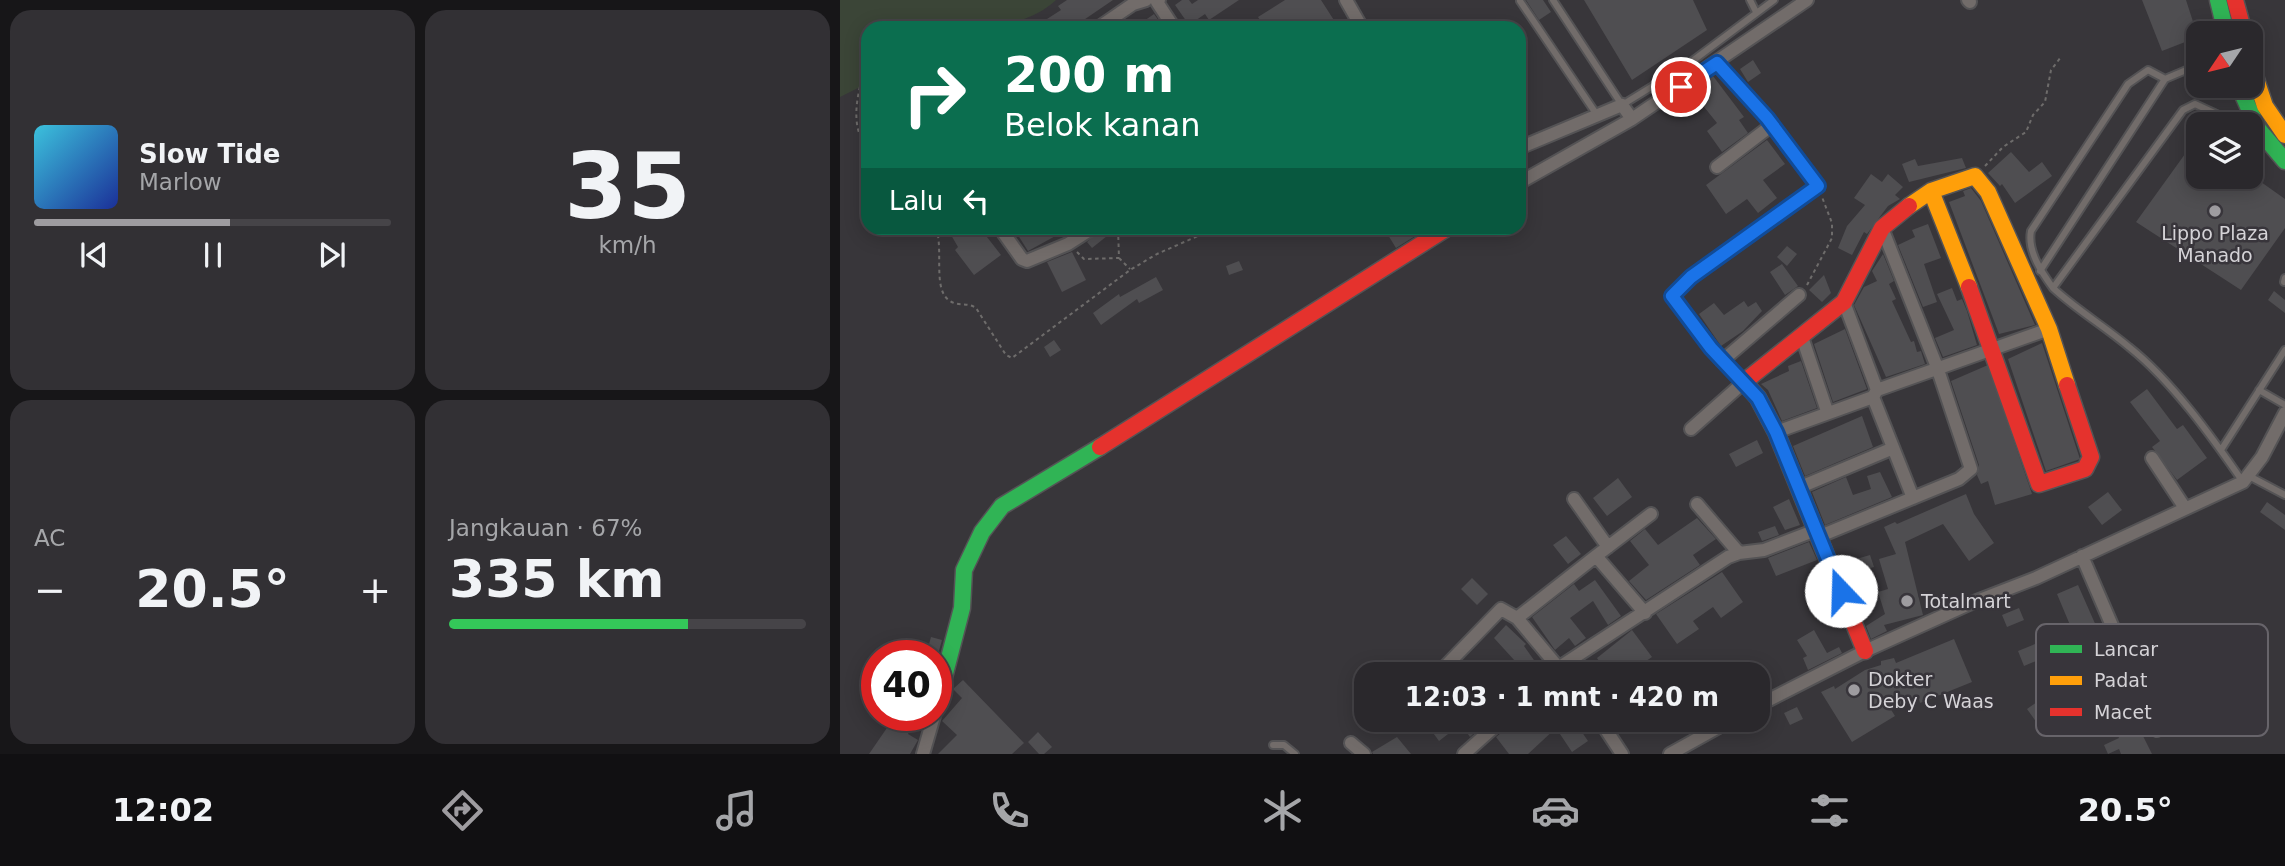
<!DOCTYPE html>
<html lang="id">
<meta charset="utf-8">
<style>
body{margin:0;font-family:"DejaVu Sans",sans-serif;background:#323034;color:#f1f3f6;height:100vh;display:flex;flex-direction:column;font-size:26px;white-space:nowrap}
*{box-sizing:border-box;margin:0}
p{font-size:23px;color:#a5a6a9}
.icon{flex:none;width:38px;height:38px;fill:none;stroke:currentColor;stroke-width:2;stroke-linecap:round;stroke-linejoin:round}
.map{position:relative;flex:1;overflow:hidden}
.sheet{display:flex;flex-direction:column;gap:10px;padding:10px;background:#171618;width:840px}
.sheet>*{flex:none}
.guide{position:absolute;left:21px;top:21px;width:665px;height:214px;border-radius:21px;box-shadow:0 4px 18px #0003,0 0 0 2px #464448;background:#0b6e4f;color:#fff;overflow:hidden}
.needle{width:46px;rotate:235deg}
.tools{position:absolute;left:1346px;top:21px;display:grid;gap:14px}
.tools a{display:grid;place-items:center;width:77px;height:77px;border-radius:14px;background:#2a282c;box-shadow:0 4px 18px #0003,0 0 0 2px #464448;font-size:35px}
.speed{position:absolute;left:21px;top:640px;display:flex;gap:14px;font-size:35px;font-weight:700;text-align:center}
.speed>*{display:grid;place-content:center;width:91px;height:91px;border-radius:50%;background:#2a282c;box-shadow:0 4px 18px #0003,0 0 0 2px #464448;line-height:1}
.speed .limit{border:10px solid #d22;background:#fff;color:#111}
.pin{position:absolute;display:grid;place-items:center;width:60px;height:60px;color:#fff;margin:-30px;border:4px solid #fff;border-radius:50%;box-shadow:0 2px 7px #0007}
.me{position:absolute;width:77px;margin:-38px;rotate:339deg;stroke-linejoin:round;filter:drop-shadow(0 0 5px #0008)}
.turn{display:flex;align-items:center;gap:24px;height:147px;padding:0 28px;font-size:32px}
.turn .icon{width:91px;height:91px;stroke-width:2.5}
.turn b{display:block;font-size:49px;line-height:60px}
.then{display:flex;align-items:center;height:66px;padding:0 28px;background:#0003;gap:14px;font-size:26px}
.big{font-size:52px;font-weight:800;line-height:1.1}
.sheet .card{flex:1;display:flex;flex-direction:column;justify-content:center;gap:10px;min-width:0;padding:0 24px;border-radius:21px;background:#323034}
.sheet .dial{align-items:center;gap:0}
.dial b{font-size:91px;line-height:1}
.song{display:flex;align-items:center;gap:21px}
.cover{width:84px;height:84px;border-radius:10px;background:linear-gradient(135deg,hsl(190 70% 55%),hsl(230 70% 35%))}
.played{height:7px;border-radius:4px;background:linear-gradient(90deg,#9e9ca0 55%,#464448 55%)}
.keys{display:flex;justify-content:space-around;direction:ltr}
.heat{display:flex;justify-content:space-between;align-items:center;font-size:38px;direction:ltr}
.charge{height:10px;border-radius:5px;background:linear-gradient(90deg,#34c759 67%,#464448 0)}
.sheet .tiles{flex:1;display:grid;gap:10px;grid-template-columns:repeat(2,1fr)}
.trip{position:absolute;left:514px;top:662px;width:416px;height:70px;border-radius:21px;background:#2a282c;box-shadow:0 4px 18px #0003,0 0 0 2px #464448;font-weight:800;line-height:70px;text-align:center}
.tab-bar{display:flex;height:112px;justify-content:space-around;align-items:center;background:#111012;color:#a5a6a9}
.tab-bar .icon{width:49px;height:49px}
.tab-bar .active{color:#9e9ca0}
.tab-bar b{font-size:32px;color:#f1f3f6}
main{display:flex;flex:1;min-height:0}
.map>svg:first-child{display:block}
</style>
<main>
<section class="sheet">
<div class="tiles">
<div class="card">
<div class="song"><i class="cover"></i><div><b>Slow Tide</b><p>Marlow</p></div></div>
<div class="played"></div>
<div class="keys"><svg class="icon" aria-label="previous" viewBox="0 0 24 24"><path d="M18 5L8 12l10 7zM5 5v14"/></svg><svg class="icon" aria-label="pause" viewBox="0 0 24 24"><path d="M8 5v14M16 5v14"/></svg><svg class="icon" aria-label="next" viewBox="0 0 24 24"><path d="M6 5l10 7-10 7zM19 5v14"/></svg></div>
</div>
<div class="card dial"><b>35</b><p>km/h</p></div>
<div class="card"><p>AC</p>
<div class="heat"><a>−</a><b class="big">20.5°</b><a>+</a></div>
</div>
<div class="card"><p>Jangkauan · 67%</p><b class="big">335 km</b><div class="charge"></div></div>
</div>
</section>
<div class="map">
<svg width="1445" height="754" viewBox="0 0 1445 754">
<rect width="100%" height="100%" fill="#38363a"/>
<!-- green -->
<path fill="#3b4537" d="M0 0H216C173 41 83 28 28 28V83L0 97Z"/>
<!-- building -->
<path fill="#4f4e51" d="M227 0H273L232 28H193L221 10 218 6Z
M342 0H349L352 4 358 0H399L369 20 365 14 349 25 335 5Z
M445 0H481L499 28H425L418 17Z
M686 0H703L711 12 699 20Z
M744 0H853L867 30 792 80Z
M1302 0H1346L1358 37 1322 51Z
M314 14 324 28H294Z
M913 60 921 73 908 82 900 69Z
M873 76 904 117 899 120 908 133 882 152 867 131 877 123 852 92Z
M1358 136V177H1414L1445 199V228L1401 290 1296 222Z
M927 140 945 164 923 180 937 198 918 213 907 199 886 214 866 185Z
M1171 152 1189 172 1202 162 1212 176 1175 203 1162 184 1160 186 1148 173Z
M1122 158 1126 168 1069 182 1062 164 1075 159 1078 166Z
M1031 174 1042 182 1048 174 1063 187 1055 195 1060 199 1048 206 1027 234 1024 232 1012 255 998 248 1007 226 1025 205 1014 198Z
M1131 188 1141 201 1195 325 1159 334 1109 202 1125 196 1123 191Z
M1088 224 1101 258 1084 264 1097 302 1083 307 1058 245 1075 237 1072 230Z
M107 228H140L161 255 134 275 115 250 118 247Z
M182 228H230L188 251 176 232Z
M262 228H277L252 248 247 242Z
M559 228H588L556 248 548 235Z
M947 246 957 254 947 266 937 257Z
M232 252 246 280 222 292 207 262Z
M1043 254 1054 281 1049 284 1056 299 1052 301 1071 342 1074 341 1077 352 1081 351 1085 364 1046 377 1014 305 1024 287 1037 281 1032 271Z
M399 261 403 270 389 275 386 266Z
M942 264 958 286 945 295 930 272Z
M984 275 991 293 982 302 969 290Z
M316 277 323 290 299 303 297 299 261 325 253 313 279 294 280 297Z
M1112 288 1117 301 1122 299 1127 311 1137 345 1103 357 1095 338 1114 330 1097 294Z
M1434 291 1445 300V313L1428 300Z
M904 301 908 307 916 302 922 311 903 331 881 346 859 314 874 303 884 315Z
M1005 329 1027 389 993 402 974 344Z
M214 340 221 350 210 357 204 347Z
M1202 343 1240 459 1206 471 1168 359Z
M961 361 977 408 942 421 928 390 921 384 949 371 948 366Z
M1148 365 1192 494 1155 505 1148 481 1141 484 1137 475 1139 465 1111 381Z
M1307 389 1337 429 1343 425 1367 458 1337 480 1312 447 1320 441 1290 402Z
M1022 416 1033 447 965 476 953 446Z
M917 440 923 453 896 467 889 454Z
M1040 472 1052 497 985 525 972 492 1006 477 1013 495 1031 489 1027 476Z
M778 478 792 497 767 516 753 498Z
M1268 492 1282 510 1262 525 1248 507Z
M1126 494 1134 514 1154 543 1129 561 1103 524 1065 542 1083 615 1044 625 1047 631 1031 639 1026 626 1045 614 1038 592 1048 589 1039 559 1056 554 1044 527 1055 522 1057 524Z
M949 499 960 525 945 530 933 507Z
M1427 502 1445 515V530L1420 512Z
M857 518 876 539 853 555 860 565 806 600 789 581 809 565 790 541 805 529 818 545Z
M935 526 939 535 922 541 918 532Z
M726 536 741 554 728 564 713 545Z
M969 542 977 560 936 576 928 558Z
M1030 555 1034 567 1017 572 1013 560Z
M882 572 903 602 881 618 873 607 853 621 859 629 837 644 816 614Z
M632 578 648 594 637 605 621 589Z
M755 580 781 616 768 625 753 601 730 618 746 638 735 646 729 638 715 650 692 617 734 584 739 591Z
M1238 585 1257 628 1235 637 1217 594Z
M1179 608 1184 620 1167 627 1162 615Z
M666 625 686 644 684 646 701 670 700 674H687L654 638Z
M792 630 812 657 787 674H742L760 663 757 658Z
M974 630 987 653 999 647 1002 653 968 670 963 658 967 656 957 640Z
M91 637 102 640 97 658 86 655Z
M1114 639 1132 682 1080 703 1079 699 1050 708 1055 716 1012 742 981 692 994 686 995 689 1025 670 1041 665V661L1054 658 1056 663Z
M1207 639 1213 654 1184 666 1178 651Z
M1243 653 1246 661 1261 655 1270 678 1234 692 1242 703 1202 730 1187 709 1237 674 1233 656Z
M123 680 184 743 172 754H98L117 735 102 721 122 698 113 689Z
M957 707 963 719 950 725 944 713Z
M64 716H76L68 734 78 740 70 754H29L51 722 59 727Z
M1294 718 1312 754H1281L1279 749 1268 754 1264 745 1279 738 1274 727Z
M583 719H646L647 721 630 737 621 724 599 741Z
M678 719H733L748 741 732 752 716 728 688 754H669L656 737Z
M198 732 212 747 204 754H199L188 742Z
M557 737 571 754H533L532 752Z"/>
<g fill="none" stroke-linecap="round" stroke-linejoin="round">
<defs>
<path id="lane" d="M713 0 782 105 847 65 934 0
M910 0 916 12
M680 1 757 115
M1325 79 1308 70 1288 84 1191 231C1187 251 1202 273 1213 288L1343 110 1355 104 1398 124
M1200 271 1325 79 1358 65
M1444 282 1445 278
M1213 288C1237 310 1264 326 1289 347 1332 381 1372 437 1403 482
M1419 390 1445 405
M1381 450 1445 350
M1409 476 1445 495
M433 745H444L455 754"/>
<path id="street" d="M319 0 317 2 334 28
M506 0 522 28
M1128 0 1130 2
M258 28 293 4 306 0
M877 63 927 118 978 186 851 277 832 296 882 361 959 295
M679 148 782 105 792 119
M877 167 932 125
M679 183 792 119 967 0
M160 228 182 259 187 261 228 244 253 228
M1004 302 1037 390
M962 337 987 411
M1033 397 1073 498
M851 429 904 382 882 361
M936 432 1033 397 1037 390 1209 329
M1312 458 1345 508
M958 488 1051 449
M734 499 768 547
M857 504 899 553
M980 536 1119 479 1131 469 1097 367 1042 228
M756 556 811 514
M1242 556 1317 730
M723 673 677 618 756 556 805 613
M598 674 661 609 677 618
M709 674 888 557 899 553 924 550 976 530
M919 705 1025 651 1129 604 1196 578 1403 482 1422 457 1445 413
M759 719 782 754
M511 743 524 754
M83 754 94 716
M624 754 663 719
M830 754 893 719"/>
<path id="fast" d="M1378 0 1386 33
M1399 86 1418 129 1445 161
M96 708 122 608 124 570 142 532 162 506 260 447"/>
<path id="slow" d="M1410 61 1425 106 1445 135
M1091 191 1129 287
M1069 206 1091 191 1135 176 1148 192 1209 329 1227 385"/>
<path id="jam" d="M1395 0 1404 33
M1129 287 1199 484 1245 469 1251 457 1227 385
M260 447 607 228
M1025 651 936 432 918 398 904 382 1004 302 1042 228 1069 206"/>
</defs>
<!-- lane casing -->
<use href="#lane" stroke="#545355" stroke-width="10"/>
<!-- street casing -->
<use href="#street" stroke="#545355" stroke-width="16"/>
<!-- fast casing -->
<use href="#fast" stroke="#545355" stroke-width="19"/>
<!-- slow casing -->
<use href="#slow" stroke="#545355" stroke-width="19"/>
<!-- jam casing -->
<use href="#jam" stroke="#545355" stroke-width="19"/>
<!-- path -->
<path stroke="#6e6c6b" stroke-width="2" stroke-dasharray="3.5 3.5" stroke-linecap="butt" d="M28 60C19 86 7 126 28 148
M1145 166 1163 147 1186 132 1193 115 1205 102 1211 70 1221 57
M96 228C104 250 92 290 110 301 119 307 128 302 136 308L166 355 172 358 290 270 317 254 376 228
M215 228 221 235
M237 252 244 259 279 258 278 228
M279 258 290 269
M967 285 992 238V223L982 197"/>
<!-- lane -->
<use href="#lane" stroke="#726c6a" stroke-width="6"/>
<!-- street -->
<use href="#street" stroke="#726c6a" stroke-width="12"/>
<!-- fast -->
<use href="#fast" stroke="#30b455" stroke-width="16"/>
<!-- slow -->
<use href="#slow" stroke="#ff9f0a" stroke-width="16"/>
<!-- jam -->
<use href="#jam" stroke="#e5322d" stroke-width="16"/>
</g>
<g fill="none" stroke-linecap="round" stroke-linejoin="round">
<defs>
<path id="route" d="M841 87 877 63 927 118 978 186 851 277 832 296 871 348 918 398 936 432 1001 591"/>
</defs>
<!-- route casing -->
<use href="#route" stroke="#114b97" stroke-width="18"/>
<!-- route -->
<use href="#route" stroke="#1a73e8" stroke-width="12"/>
</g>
<!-- markers -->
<g fill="#9e9ca0" stroke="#38353b" stroke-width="2.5">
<circle cx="1375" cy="211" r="7"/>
<circle cx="1067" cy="601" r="7"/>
<circle cx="1014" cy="690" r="7"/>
</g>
<g text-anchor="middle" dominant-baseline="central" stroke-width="5" stroke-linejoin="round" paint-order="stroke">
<!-- poi labels -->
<g font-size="19" fill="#d5d3d7" stroke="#38353b" text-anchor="start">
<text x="1375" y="233" text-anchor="middle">Lippo Plaza<tspan x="1375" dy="22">Manado</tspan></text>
<text x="1081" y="601">Totalmart</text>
<text x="1028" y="679">Dokter<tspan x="1028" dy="22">Deby C Waas</tspan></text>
</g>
</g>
<!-- legend -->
<rect x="1196" y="624" width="232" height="112" rx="10" fill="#38353b" stroke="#67646a" stroke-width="2"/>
<rect x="1210" y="645" width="32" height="8" fill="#30b455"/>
<rect x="1210" y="676" width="32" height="9" fill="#ff9f0a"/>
<rect x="1210" y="708" width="32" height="8" fill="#e5322d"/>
<g font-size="19" fill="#d5d3d7">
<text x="1254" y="656">Lancar</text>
<text x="1254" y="687">Padat</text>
<text x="1254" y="719">Macet</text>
</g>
</svg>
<div class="tools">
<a><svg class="needle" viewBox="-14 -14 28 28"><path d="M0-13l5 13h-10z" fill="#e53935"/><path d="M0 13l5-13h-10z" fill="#a5a6a9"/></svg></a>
<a><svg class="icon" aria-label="layers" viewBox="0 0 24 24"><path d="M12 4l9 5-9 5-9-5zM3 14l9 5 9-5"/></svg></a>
</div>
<div class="speed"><div class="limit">40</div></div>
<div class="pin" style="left:841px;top:87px;background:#d93025"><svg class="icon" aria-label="arrive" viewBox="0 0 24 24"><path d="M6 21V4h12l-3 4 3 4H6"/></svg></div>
<svg class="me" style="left:1001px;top:591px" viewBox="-20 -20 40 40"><circle r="19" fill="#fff"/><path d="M0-13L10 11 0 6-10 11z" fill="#1a73e8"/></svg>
<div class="trip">12:03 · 1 mnt · 420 m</div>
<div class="guide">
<div class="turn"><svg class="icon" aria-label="right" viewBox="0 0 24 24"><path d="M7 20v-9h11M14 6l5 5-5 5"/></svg><div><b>200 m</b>Belok kanan</div></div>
<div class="then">Lalu<svg class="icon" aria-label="left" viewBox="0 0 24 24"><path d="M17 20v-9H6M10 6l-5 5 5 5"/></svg></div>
</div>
</div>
</main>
<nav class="tab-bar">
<b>12:02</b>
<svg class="icon active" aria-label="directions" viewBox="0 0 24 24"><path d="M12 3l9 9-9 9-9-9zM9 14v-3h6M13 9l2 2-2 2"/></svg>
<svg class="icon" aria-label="music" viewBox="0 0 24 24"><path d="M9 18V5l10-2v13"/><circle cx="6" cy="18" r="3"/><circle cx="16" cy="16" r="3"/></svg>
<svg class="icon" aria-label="phone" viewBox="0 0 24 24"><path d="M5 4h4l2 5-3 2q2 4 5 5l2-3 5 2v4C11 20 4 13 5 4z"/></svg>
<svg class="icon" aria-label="climate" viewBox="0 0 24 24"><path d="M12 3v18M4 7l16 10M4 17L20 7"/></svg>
<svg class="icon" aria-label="car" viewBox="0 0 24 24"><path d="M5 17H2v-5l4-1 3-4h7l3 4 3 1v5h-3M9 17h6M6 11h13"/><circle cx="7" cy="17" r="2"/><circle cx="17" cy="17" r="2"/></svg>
<svg class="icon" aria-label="filters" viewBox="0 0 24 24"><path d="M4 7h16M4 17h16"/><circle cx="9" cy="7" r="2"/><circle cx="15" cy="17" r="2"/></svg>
<b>20.5°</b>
</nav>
